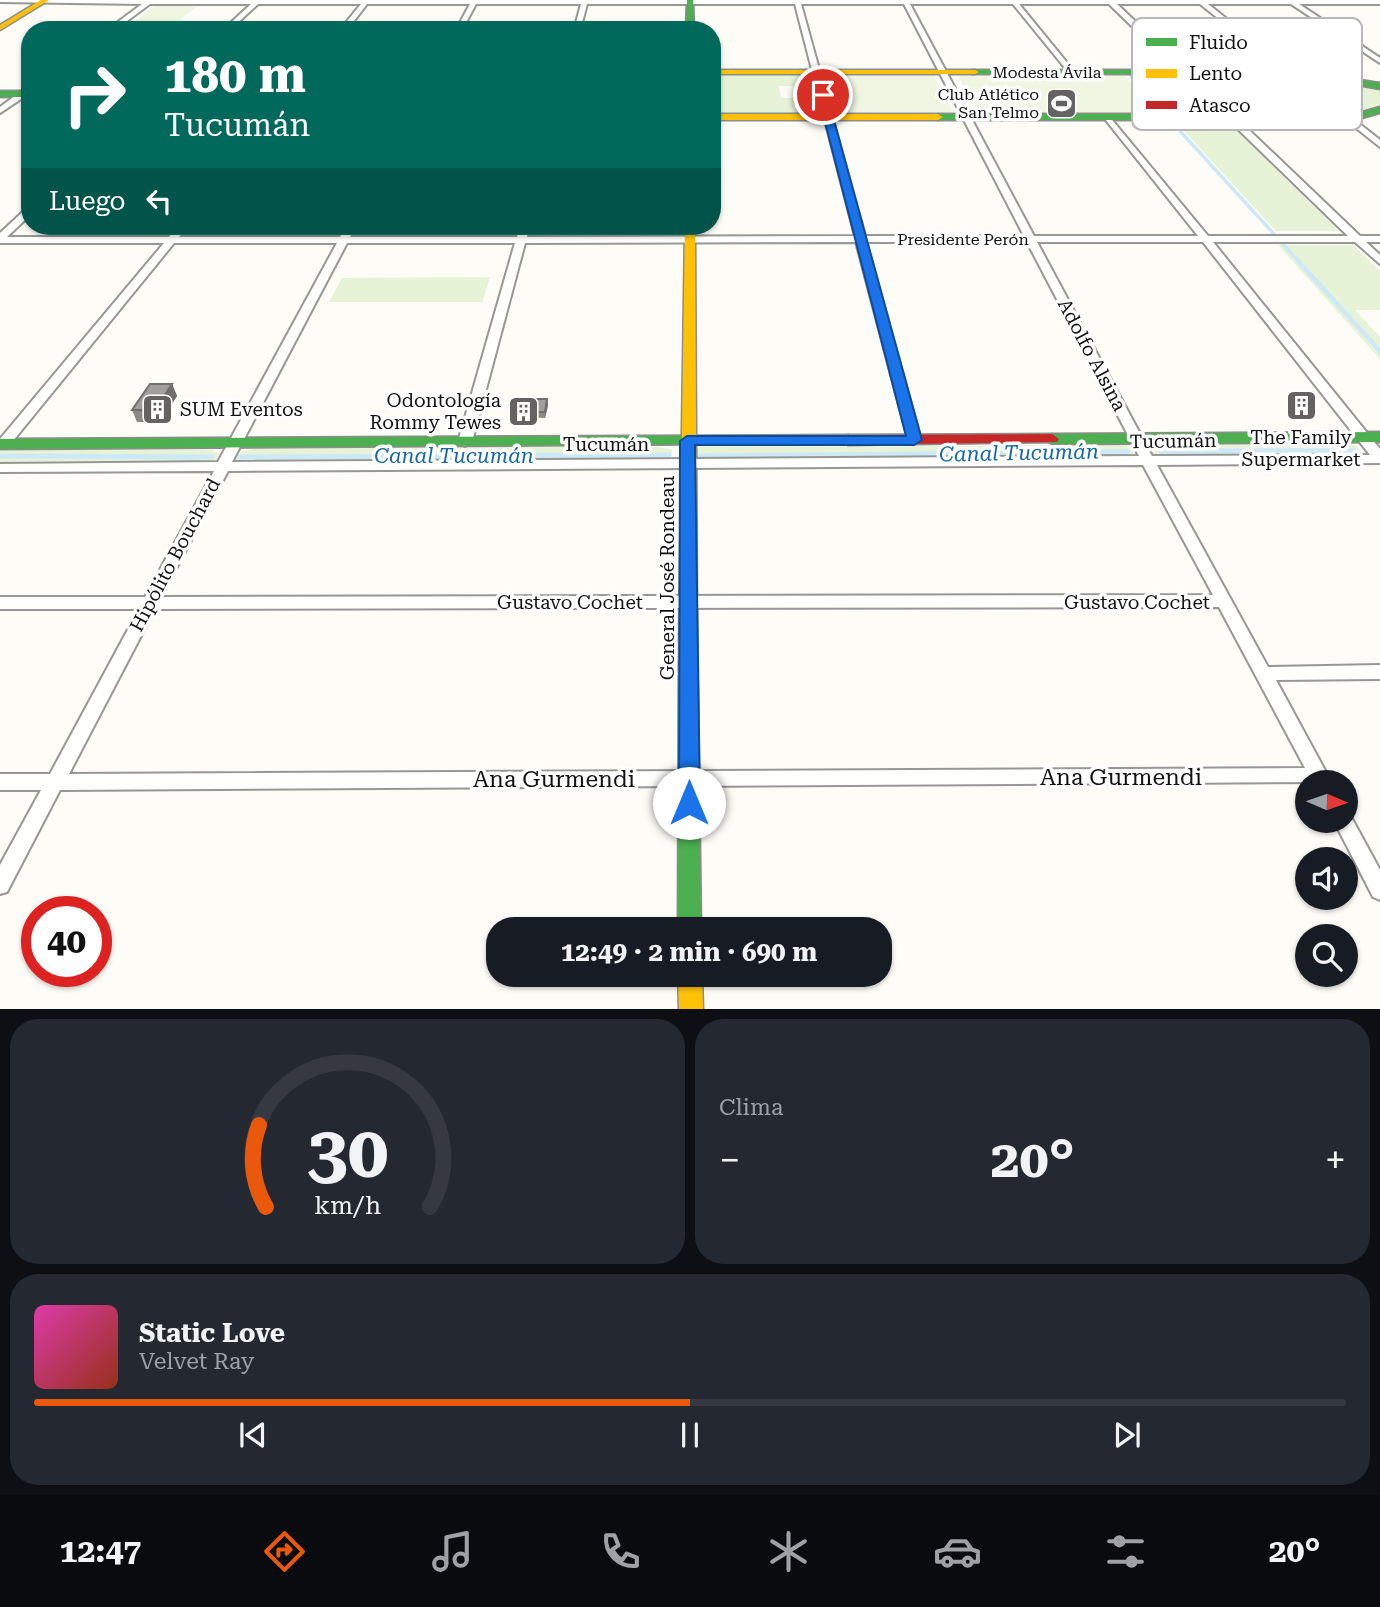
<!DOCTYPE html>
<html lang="es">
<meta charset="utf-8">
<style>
body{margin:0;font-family:"Roboto Serif",serif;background:#242831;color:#f1f3f6;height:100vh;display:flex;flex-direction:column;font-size:26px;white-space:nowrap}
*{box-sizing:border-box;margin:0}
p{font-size:23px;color:#9ea1a6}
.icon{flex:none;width:38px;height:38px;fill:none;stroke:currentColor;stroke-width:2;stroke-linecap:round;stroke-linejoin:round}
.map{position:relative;height:1009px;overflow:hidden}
.drawer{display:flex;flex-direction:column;gap:10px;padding:10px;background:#0d0f14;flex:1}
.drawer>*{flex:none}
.hud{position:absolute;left:21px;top:21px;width:700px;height:214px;border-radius:28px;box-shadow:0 2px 5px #0004;background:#00695c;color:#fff;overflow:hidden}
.needle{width:46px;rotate:92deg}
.buttons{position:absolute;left:1295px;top:770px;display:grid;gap:14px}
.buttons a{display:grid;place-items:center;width:63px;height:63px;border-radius:50%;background:#171b24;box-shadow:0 2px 5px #0004;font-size:35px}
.speed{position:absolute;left:21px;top:896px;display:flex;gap:14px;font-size:35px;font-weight:700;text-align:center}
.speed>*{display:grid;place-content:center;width:91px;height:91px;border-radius:50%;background:#171b24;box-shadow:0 2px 5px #0004;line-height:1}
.speed .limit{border:10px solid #d22;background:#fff;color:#111}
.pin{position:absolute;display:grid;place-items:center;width:60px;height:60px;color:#fff;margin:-30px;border:4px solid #fff;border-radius:50%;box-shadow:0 2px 7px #0007}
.me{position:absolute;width:77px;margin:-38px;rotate:0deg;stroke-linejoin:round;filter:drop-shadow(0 0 5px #0008)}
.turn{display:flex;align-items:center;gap:24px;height:147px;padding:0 28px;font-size:32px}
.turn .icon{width:91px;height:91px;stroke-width:2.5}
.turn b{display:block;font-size:49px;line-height:60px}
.then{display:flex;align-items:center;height:66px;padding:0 28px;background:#0003;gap:14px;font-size:26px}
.big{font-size:52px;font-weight:700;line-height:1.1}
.drawer .widget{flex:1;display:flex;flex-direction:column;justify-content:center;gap:10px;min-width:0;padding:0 24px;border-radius:28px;background:#242831}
.drawer .dial{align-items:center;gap:0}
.dial svg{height:182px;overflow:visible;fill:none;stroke:#363941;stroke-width:7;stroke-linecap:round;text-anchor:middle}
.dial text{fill:#f1f3f6;stroke:none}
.song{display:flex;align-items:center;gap:21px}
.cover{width:84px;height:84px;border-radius:10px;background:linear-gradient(135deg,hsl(320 70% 55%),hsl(10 70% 35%))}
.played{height:7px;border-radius:4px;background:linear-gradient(90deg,#ea580c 50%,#363941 50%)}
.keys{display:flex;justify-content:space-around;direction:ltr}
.heat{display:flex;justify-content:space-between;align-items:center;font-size:38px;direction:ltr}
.drawer .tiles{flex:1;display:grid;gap:10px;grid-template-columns:1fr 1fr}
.widget:last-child{grid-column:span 2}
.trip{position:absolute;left:486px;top:917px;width:406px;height:70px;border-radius:28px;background:#171b24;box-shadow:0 2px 5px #0004;font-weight:700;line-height:70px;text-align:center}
.dock{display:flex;height:112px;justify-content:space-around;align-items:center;background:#090b0e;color:#9ea1a6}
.dock .icon{width:49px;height:49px}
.dock .selected{color:#ea580c}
.dock b{font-size:32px;color:#f1f3f6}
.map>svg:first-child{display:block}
</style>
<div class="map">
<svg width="1380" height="1009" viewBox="0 0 1380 1009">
<rect width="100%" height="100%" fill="#fdfcf7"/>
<!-- green -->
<path fill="#e7f3d7" d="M1127 72H1289L1346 117H1168Z
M1295 73 1380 87V106L1346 114Z
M712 74 807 75 809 86H779L781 98H812L816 114H712Z
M1175 121H1227L1339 231H1276Z
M1278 245H1353L1380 271V310H1355L1380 337V359Z
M490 277 482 302H329L342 278Z
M1347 443 1356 446 1362 454 1358 456 1156 457 1148 449 1157 444Z
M729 445C859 449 989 444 1119 445L1127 446 1135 453 1134 457 699 460 694 457 696 449 704 446Z
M509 447H658L672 450 671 459 666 460H235L242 451 255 449Z
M0 449 211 450 219 454 217 459 206 463H0Z"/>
<!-- pitch -->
<path fill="#f0f6e1" d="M154 6H197L168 30H123Z
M833 76H934L953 112H845L839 110 829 78Z
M958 76H1125L1159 113H979Z"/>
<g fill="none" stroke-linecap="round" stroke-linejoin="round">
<!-- stream-far3 -->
<path stroke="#cde8f7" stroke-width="2.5" d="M1127 72 1165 114
M1168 80 1181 74
M1219 96 1281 81 1288 77 1286 74
M1158 107 1204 98"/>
<!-- stream-far2 -->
<path stroke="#cde8f7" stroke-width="3.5" d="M1171 121 1274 234
M1281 242 1300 263"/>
<!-- stream-far1 -->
<path stroke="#cde8f7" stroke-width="4.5" d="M1298 261 1380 351
M1161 451H1354
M1078 452H1127"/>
<!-- stream -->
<path stroke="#cde8f7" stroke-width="5" d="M1161 451H1354
M0 456 212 457
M700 456 1127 452
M240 457 669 455"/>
<defs>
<path id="street" d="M0 0H1380V4H1299L1380 58V63L1291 4H1208L1380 140V147L1200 4H1117L1360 236H1380V242H1366L1380 255V264L1355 242H1213L1380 449V463L1157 465 1268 667 1380 665V679L1276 680 1327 774 1329 782 60 790 7 892 0 894V865L41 790H0V774H50L139 609H0V597H145L214 471 0 472V464L218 462 337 243H174L8 447H0V439L164 243H0V233L27 208 30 207V215L7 237H169L178 226H188L179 237H340L346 226H356L350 237H517L520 226H530L527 237 855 236 795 4H587L580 30H574L581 4H476L462 30H456L470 4H367L347 30H340L361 4H258L230 30H223L251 4H150L115 30H107L142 4 0 2ZM801 4H904L1024 236H865ZM910 4H1013L1070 74 1074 72 1073 70 1019 4H1109L1348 236H1208L1108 115 1104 117 1105 119 1198 236H1034ZM856 242 909 443 914 444 921 440 866 242H1027L1139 456 232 462 347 243H515L458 442 465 446 472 442 525 243ZM1037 242H1203L1370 455 1152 456ZM1143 465 1213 595 161 597 228 471ZM1219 607 1305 768 69 774 155 609Z
M27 87H30V93L0 113V107Z
M1346 813 1350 815 1380 870V900L1373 897 1334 821H1346Z"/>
<path id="fast" d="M687 0H693L694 30H686Z
M975 70H1296L1380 83V89L1296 74H972V70Z
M0 91H30V97H0Z
M1380 107V113L1355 120H938L933 117 938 114H1355Z
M1380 432V442L1052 444 1045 439 1052 434Z
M848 435 853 437 855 440 853 443 0 449V439Z
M688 624 694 626 697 631 701 929H678L679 631 682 626Z"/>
<path id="slow" d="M41 0H49L0 30V25Z
M712 70H975L979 72 975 74H712Z
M712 114H938L943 117 938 120H712Z
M685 226H695L697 631 694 636 688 638 682 636 679 631Z
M678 975H702L703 1009H679Z"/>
<path id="jam" d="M1052 434 1059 439 1057 442 848 445 841 440 848 435Z"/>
</defs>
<!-- street casing -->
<use href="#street" stroke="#979795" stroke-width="4"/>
<!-- fast casing -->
<use href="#fast" stroke="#8e8d8b" stroke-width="3"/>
<!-- slow casing -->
<use href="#slow" stroke="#8e8d8b" stroke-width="3"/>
<!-- jam casing -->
<use href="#jam" stroke="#8e8d8b" stroke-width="3"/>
<!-- street -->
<use href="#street" fill="#fffffe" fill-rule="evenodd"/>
<!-- fast -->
<use href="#fast" fill="#4caf50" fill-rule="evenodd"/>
<!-- slow -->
<use href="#slow" fill="#ffc107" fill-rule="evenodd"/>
<!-- jam -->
<use href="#jam" fill="#c62828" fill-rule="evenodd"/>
</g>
<!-- wall -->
<path fill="#8a8986" d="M172 384 177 396 160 422H137L132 410Z
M547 399 548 405 545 418 518 417 517 412Z"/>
<!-- shaded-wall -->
<path fill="#716f6d" d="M172 384 177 396 160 422 155 410Z
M547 399 548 405 545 418V412Z"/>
<!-- building -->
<path fill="#a19f9c" stroke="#716f6d" stroke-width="2" d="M150 384H172L155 410H132Z
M520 399H547L545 412H517Z"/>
<!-- route -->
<path fill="#1a73e8" stroke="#114b97" stroke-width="2" d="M823 92 827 95 922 440 914 445H695L700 803 697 810 689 813 682 810 679 803 680 441 687 436H906L818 95Z"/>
<!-- icons -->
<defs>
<symbol id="stadium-square" viewBox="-11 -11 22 22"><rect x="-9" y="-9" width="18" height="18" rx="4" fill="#646362" stroke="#fff"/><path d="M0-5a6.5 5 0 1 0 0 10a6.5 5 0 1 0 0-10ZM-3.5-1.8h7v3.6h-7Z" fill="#fff"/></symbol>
<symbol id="building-square" viewBox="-11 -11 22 22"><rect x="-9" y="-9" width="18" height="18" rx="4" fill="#646362" stroke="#fff"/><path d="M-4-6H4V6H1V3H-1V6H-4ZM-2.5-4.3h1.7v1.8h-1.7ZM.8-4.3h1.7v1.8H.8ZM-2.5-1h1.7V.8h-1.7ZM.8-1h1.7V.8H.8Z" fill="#fff"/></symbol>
</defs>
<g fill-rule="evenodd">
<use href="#stadium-square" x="1044" y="86" width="35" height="35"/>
<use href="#building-square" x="1284" y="388" width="35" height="35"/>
<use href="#building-square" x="140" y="392" width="35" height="35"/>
<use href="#building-square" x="506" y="394" width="35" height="35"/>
</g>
<g text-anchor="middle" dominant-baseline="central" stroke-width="7" stroke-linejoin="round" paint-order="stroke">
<!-- far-street labels -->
<g font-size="16" fill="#111" stroke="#fff">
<text x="1047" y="72">Modesta Ávila</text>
<text x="963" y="239">Presidente Perón</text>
</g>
<!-- far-poi labels -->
<g font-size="16" fill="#111" stroke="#fff" text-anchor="end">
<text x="1039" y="94">Club Atlético<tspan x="1039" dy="18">San Telmo</tspan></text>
</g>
<!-- street labels -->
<g font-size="19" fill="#111" stroke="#fff">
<text transform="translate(1092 355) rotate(62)">Adolfo Alsina</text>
<text transform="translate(1173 441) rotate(-1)">Tucumán</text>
<text x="606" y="444">Tucumán</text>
<text transform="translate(175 555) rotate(-62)">Hipólito Bouchard</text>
<text transform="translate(667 578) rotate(-90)">General José Rondeau</text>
<text x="570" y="602">Gustavo Cochet</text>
<text x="1137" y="602">Gustavo Cochet</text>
</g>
<!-- poi labels -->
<g font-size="19" fill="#111" stroke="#fff" text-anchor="end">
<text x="501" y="400">Odontología<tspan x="501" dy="22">Rommy Tewes</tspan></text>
<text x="180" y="409" text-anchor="start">SUM Eventos</text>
<text x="1301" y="437" text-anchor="middle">The Family<tspan x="1301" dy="22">Supermarket</tspan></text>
</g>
<!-- water labels -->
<g font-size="21" font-style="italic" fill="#1768a6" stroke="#fff">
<text transform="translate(1019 453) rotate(-1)">Canal Tucumán</text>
<text x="454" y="456">Canal Tucumán</text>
</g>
<!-- near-street labels -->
<g font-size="23" fill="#111" stroke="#fff">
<text x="1121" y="777">Ana Gurmendi</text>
<text x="554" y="779">Ana Gurmendi</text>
</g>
</g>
<!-- legend -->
<rect x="1132" y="18" width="230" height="112" rx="10" fill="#fff" stroke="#b8b8b8" stroke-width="2"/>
<rect x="1146" y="38" width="31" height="8" fill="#4caf50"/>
<rect x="1146" y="69" width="31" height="9" fill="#ffc107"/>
<rect x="1146" y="101" width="31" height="8" fill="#c62828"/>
<g font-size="19" fill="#111">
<text x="1189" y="49">Fluido</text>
<text x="1189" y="80">Lento</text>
<text x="1189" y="112">Atasco</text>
</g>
</svg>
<div class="buttons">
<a><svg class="needle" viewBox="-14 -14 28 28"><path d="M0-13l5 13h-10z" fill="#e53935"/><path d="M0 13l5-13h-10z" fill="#9ea1a6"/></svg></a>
<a><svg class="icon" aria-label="sound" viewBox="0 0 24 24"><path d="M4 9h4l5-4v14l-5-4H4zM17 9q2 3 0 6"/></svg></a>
<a><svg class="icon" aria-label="search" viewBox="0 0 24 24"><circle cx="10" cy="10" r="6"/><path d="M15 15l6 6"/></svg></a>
</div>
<div class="speed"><div class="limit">40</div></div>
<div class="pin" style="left:823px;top:95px;background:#d93025"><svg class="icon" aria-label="arrive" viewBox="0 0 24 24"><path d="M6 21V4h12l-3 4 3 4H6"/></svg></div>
<svg class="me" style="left:689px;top:803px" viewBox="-20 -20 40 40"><circle r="19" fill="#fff"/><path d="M0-13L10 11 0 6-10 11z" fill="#1a73e8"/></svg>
<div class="trip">12:49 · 2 min · 690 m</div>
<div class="hud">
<div class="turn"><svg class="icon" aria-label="right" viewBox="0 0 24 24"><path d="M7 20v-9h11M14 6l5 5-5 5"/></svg><div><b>180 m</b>Tucumán</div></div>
<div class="then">Luego<svg class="icon" aria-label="left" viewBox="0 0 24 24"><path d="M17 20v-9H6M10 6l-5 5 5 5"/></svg></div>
</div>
</div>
<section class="drawer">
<div class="tiles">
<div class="widget dial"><svg viewBox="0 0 100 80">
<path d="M14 69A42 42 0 1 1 86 69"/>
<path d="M14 69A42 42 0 0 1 11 33" stroke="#ea580c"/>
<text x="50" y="56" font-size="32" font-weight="700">30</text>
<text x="50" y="72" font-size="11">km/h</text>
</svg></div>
<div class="widget"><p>Clima</p>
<div class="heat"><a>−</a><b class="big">20°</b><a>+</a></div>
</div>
<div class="widget">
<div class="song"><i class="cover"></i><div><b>Static Love</b><p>Velvet Ray</p></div></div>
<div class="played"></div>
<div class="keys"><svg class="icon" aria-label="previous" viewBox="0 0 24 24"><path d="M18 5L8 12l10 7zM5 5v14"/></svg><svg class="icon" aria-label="pause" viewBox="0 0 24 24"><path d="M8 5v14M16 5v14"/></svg><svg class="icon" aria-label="next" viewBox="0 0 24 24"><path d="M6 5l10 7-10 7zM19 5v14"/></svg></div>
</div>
</div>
</section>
<nav class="dock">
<b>12:47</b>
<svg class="icon selected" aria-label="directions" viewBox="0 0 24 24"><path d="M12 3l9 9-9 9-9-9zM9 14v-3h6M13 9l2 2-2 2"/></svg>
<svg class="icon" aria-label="music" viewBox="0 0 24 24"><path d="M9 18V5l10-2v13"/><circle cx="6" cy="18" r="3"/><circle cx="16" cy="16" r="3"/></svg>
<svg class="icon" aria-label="phone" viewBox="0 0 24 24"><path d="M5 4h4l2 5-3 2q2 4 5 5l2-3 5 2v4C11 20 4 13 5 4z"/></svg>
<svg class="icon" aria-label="climate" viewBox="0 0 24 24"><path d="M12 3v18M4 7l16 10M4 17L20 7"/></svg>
<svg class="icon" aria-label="car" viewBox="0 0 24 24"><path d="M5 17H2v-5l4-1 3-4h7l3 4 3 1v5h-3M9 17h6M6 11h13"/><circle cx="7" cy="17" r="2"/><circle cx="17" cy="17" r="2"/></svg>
<svg class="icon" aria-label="filters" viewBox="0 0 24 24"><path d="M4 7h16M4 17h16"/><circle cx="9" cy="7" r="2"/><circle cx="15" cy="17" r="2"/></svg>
<b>20°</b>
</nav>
